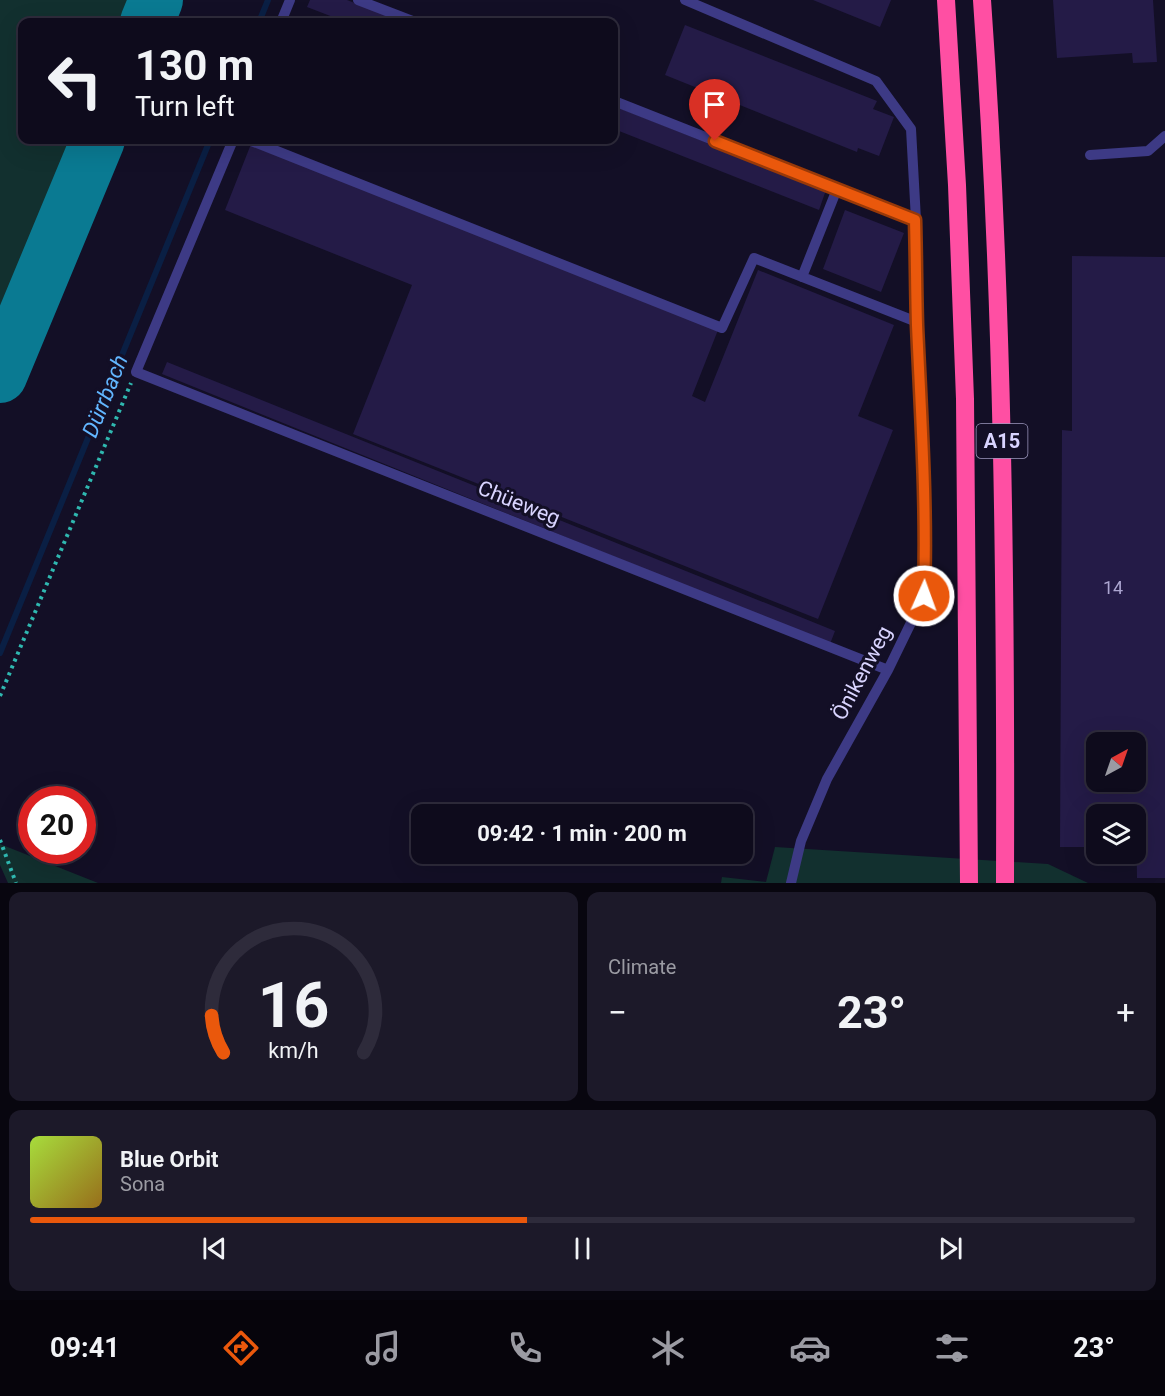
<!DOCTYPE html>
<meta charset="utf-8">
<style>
body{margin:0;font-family:Roboto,sans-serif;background:#1c1929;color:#f1f3f6;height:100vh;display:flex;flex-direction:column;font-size:22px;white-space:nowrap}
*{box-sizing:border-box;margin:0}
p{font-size:20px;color:#9b9ba3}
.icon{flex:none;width:33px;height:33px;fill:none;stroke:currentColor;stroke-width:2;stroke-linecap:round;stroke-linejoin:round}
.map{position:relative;height:883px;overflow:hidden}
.panel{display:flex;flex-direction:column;gap:9px;padding:9px;background:#08060f;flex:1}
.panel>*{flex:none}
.banner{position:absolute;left:18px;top:18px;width:600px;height:126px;border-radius:12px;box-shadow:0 6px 24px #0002,0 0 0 2px #2e2b3b;background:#0e0b1c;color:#f1f3f6;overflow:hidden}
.needle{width:39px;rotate:40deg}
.buttons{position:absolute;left:1086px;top:732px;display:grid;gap:12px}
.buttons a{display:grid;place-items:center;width:60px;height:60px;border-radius:12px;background:#0e0b1c;box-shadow:0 6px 24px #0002,0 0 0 2px #2e2b3b;font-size:30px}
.speed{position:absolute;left:18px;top:786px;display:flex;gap:12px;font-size:30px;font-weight:700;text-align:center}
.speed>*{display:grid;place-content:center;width:78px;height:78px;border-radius:50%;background:#0e0b1c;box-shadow:0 6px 24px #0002,0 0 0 2px #2e2b3b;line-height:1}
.speed .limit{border:9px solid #d22;background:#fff;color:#111}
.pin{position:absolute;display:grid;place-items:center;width:51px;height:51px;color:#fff;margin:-62px -26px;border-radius:50% 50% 50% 0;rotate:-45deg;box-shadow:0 0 6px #0007}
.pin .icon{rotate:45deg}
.me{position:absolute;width:66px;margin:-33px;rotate:2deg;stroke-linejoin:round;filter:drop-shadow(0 0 4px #0008)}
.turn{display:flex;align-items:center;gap:21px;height:126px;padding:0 18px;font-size:27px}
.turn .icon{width:78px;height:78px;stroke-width:2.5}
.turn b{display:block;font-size:42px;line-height:51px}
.big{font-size:45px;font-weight:700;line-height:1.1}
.panel .widget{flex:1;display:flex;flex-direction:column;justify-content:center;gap:9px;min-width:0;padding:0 21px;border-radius:12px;background:#1c1929}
.panel .dial{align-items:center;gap:0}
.dial svg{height:156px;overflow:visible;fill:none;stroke:#2e2b3b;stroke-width:7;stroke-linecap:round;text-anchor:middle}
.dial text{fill:#f1f3f6;stroke:none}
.song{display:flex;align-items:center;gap:18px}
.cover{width:72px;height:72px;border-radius:9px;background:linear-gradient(135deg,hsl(80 70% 55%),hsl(40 70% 35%))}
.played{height:6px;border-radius:3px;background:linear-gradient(90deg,#ea580c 45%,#2e2b3b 45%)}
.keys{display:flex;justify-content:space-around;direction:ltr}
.heat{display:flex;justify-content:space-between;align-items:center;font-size:33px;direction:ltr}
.panel .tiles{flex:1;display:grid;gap:9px;grid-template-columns:1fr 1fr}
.widget:last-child{grid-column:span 2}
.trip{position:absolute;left:411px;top:804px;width:342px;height:60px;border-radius:12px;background:#0e0b1c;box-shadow:0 6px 24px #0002,0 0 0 2px #2e2b3b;font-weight:700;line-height:60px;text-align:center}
.menu{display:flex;height:96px;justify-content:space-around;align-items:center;background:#06040b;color:#9b9ba3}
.menu .icon{width:42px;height:42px}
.menu .current{color:#ea580c}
.menu b{font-size:27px;color:#f1f3f6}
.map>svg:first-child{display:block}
</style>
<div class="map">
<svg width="1165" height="883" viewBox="0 0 1165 883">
<rect width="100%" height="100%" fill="#130f26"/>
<!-- green -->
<path fill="#12302f" d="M0 0H141L132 22H22V140H84L17 301 0 312Z
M0 844 5 846 98 883H8L0 865Z
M775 847 1048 864 1088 883H721L722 877 766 882Z"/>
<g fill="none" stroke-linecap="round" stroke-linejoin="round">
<!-- stream -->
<path stroke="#0a1f44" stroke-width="6" d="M259 22 268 0
M0 653 210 140"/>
<!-- taxiway -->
<path stroke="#0a7a92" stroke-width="54" d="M147 22 156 0
M0 376 98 140"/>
</g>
<!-- building -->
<path fill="#241b47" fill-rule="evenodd" d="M310 0H347L403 22H346L307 7Z
M813 0H891L880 27Z
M1053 0H1153L1157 62 1133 63 1132 53 1057 58Z
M685 25 877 101 873 109 894 117 879 156 858 148 857 152 665 75Z
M614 106 826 190 819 210 614 129Z
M251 144 718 330 692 396 705 402 758 270 894 325 858 416 893 430 818 619 353 434 412 285 225 210Z
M845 210 904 233 881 292 823 269Z
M1072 256 1165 257V878H1137L1136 814H1096V847H1060L1062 430 1072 431ZM1096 742H1136V782H1096Z
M167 362 835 631 830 644 162 374Z"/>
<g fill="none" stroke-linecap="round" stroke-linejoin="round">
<!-- path -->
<path stroke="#2fb8b0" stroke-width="4" stroke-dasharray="3 4.5" stroke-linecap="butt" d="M0 696 131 383
M0 840 16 883"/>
<!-- lane -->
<path stroke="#3d3a85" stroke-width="10" d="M358 0 415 22
M685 0 876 81 911 129 916 220 917 322 924 451 926 545 924 596 888 670 827 779 801 841 791 883
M281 22 290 0
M614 101 916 220
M233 140 136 372 888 670
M249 140 722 328 754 258 917 322
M1090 155 1148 151 1165 136
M802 277 837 189"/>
<!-- highway -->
<path stroke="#ff4fa3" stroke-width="18" d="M946 0 957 185 965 399 969 883
M982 0C1003 294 1006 588 1005 883"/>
</g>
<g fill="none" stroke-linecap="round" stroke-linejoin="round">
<defs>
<path id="route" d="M715 141 915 220C916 255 916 290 917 325 921 416 927 505 924 596"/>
</defs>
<!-- route casing -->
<use href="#route" stroke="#983908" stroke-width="15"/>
<!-- route -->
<use href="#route" stroke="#ea580c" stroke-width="10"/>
</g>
<g text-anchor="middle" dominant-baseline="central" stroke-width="6" stroke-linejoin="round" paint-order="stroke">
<!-- number labels -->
<g font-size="18" fill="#aca6d1">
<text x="1113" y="587">14</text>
</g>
<!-- shield labels -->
<rect fill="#130f26" stroke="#9e99be" stroke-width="1.5" x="976.5" y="424" width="51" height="34" rx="4.5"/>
<g font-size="20" font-weight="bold" fill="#d9d4ff">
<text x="1002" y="441">A15</text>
</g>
<!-- street labels -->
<g font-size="21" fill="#d9d4ff" stroke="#130f26">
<text transform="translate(519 503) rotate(22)">Chüeweg</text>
<text transform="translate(862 673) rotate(-62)">Önikenweg</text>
</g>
<!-- water labels -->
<g font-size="22" font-style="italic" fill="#62b6ff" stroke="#130f26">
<text transform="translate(105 396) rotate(-68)">Dürrbach</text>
</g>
</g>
</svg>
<div class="buttons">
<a><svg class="needle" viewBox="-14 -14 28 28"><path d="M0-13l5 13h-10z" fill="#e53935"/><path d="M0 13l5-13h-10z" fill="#9b9ba3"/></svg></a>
<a><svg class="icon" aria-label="layers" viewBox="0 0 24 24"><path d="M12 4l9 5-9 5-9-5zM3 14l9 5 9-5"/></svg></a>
</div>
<div class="speed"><div class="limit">20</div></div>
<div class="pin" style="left:715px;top:141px;background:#d93025"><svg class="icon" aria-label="arrive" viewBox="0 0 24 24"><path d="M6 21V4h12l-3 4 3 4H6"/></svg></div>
<svg class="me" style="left:924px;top:596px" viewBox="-20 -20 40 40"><circle r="17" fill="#ea580c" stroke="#fff" stroke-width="3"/><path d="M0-11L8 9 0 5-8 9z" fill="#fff"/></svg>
<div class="trip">09:42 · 1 min · 200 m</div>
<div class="banner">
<div class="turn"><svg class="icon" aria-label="left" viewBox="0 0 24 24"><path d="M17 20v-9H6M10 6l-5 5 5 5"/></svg><div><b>130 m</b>Turn left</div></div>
</div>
</div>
<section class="panel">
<div class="tiles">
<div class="widget dial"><svg viewBox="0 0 100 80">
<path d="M14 69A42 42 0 1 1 86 69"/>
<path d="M14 69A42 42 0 0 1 8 50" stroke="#ea580c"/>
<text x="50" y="56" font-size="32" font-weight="700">16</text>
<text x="50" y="72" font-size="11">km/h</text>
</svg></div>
<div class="widget"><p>Climate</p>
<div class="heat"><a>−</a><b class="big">23°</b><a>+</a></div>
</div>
<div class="widget">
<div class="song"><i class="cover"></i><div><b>Blue Orbit</b><p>Sona</p></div></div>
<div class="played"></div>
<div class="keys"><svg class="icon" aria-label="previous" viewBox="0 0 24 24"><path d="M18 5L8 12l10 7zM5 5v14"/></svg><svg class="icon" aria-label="pause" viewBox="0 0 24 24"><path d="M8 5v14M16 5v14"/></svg><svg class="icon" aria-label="next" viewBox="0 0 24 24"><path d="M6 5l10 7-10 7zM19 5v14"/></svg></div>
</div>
</div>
</section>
<nav class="menu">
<b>09:41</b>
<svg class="icon current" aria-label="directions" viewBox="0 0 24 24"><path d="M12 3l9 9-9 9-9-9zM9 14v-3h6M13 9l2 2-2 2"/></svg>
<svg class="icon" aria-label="music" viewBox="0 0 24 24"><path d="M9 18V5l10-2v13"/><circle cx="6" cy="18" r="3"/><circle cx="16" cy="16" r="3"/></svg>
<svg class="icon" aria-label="phone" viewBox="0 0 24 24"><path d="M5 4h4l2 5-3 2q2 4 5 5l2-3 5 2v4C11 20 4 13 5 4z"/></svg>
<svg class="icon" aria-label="climate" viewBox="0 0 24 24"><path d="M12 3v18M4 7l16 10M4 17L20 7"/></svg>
<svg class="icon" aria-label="car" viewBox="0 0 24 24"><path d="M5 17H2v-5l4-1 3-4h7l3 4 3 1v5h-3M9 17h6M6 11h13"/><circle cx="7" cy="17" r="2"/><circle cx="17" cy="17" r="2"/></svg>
<svg class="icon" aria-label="filters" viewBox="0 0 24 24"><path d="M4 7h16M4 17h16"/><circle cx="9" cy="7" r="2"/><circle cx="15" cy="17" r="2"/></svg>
<b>23°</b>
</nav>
